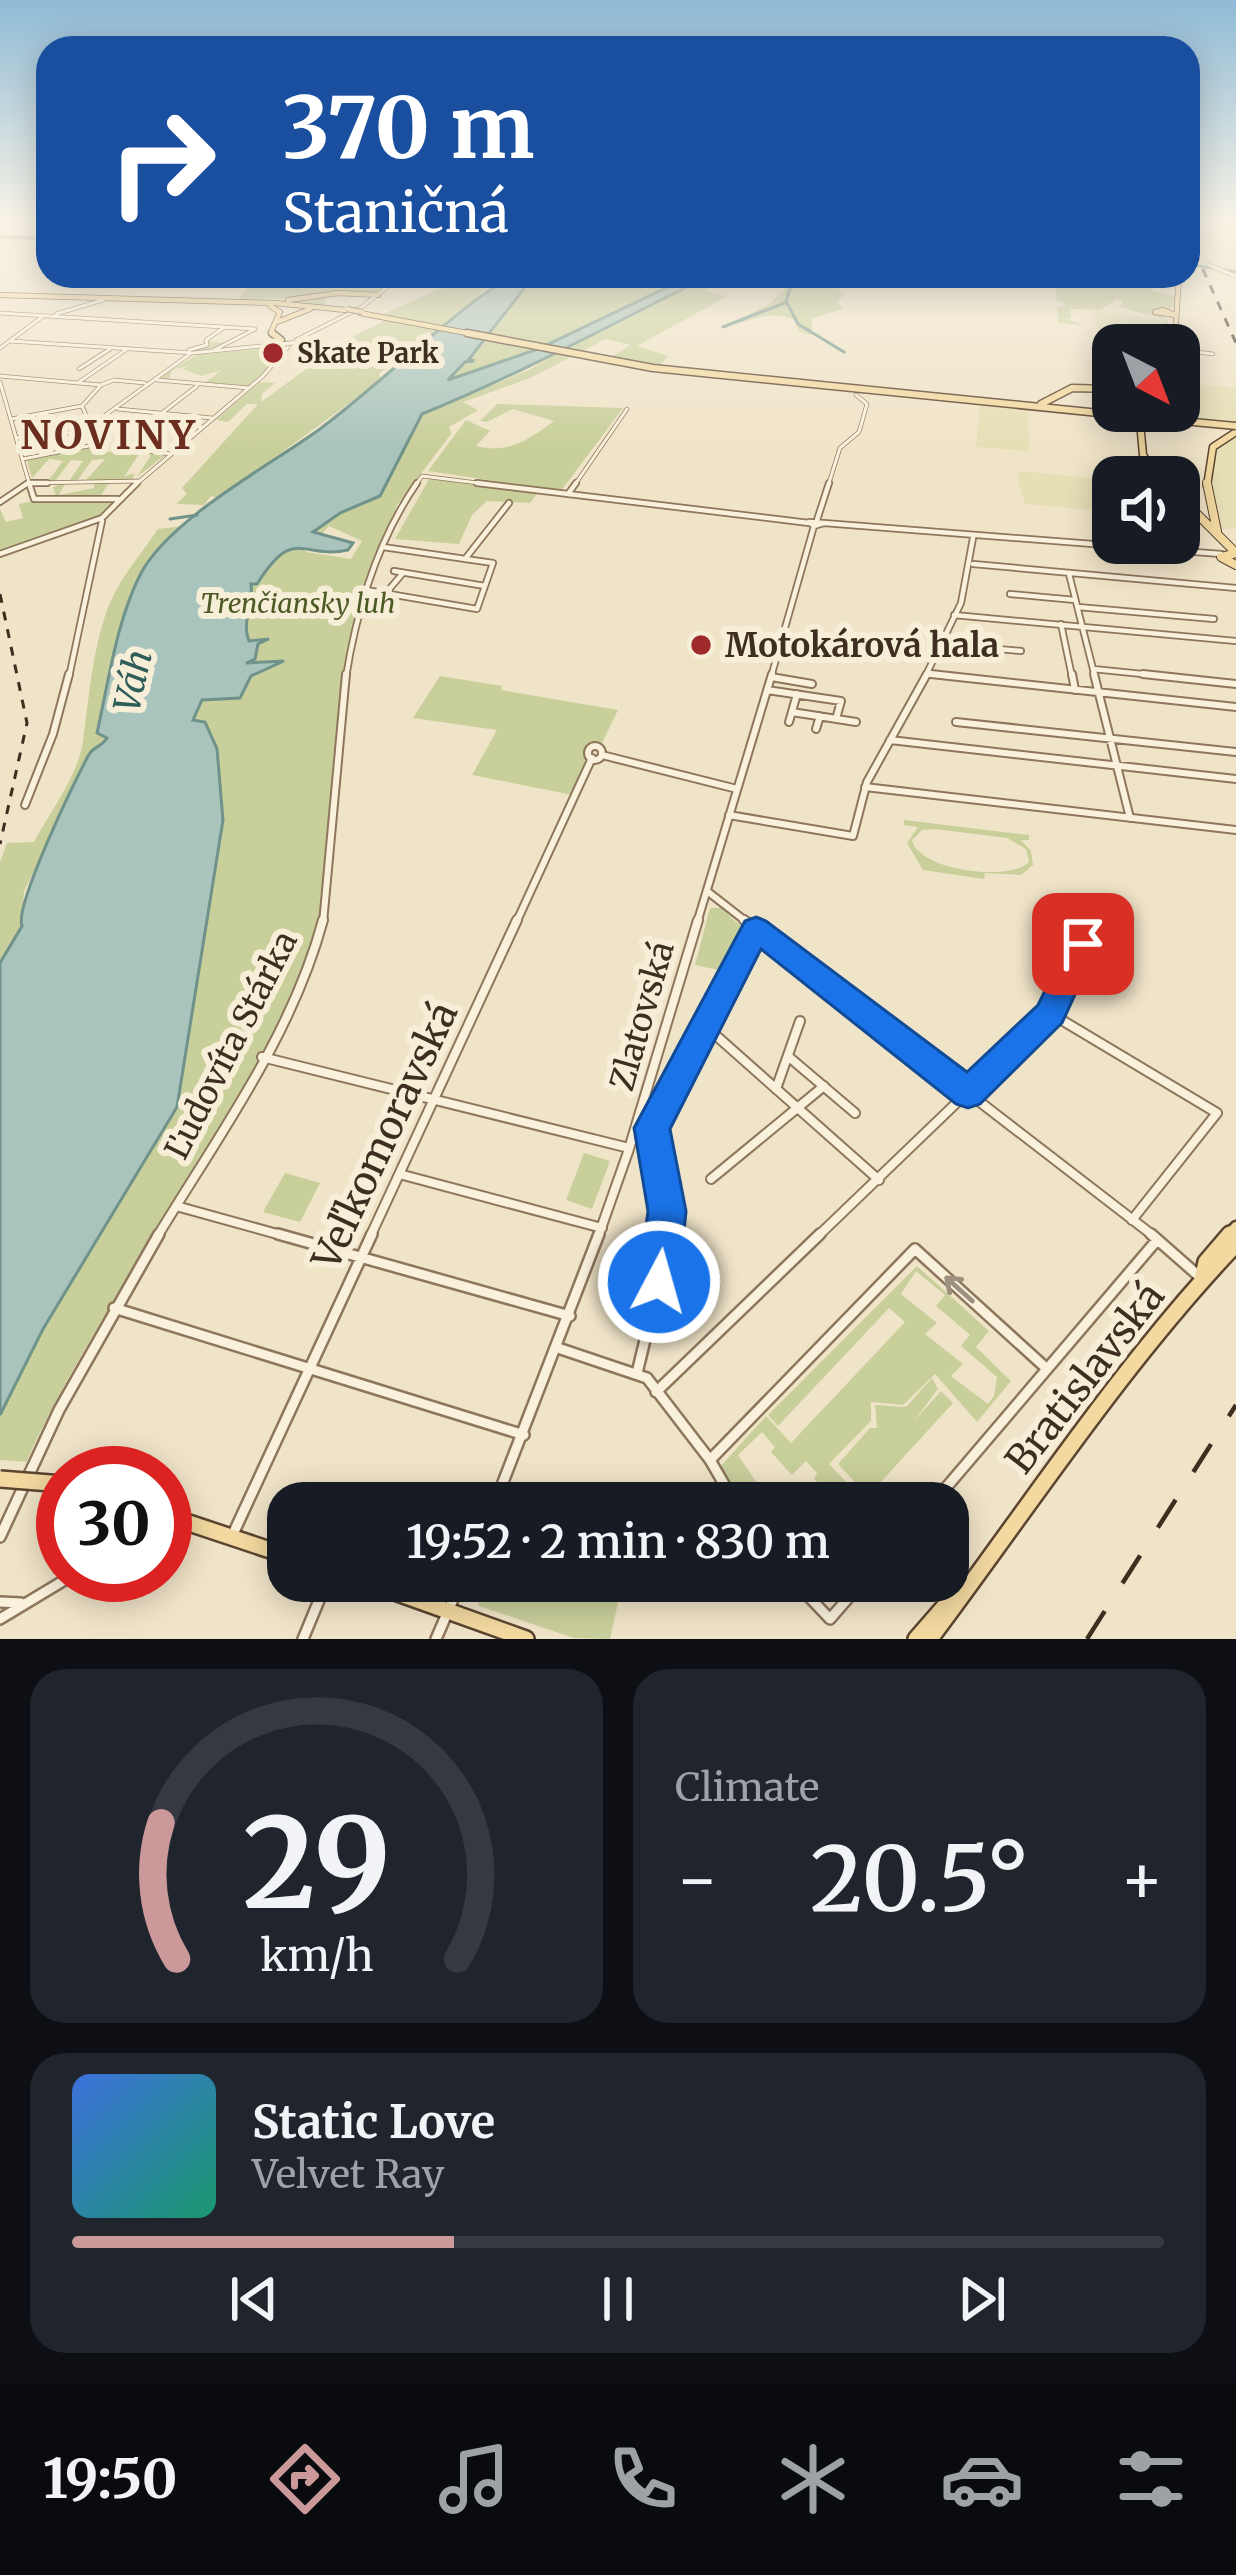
<!DOCTYPE html>
<meta charset="utf-8">
<style>
body{margin:0;font-family:Merriweather,serif;background:#20242c;color:#f1f3f6;height:100vh;display:flex;flex-direction:column;font-size:45px;white-space:nowrap}
*{box-sizing:border-box;margin:0}
p{font-size:39px;color:#9ea1a6}
.icon{flex:none;width:66px;height:66px;fill:none;stroke:currentColor;stroke-width:2;stroke-linecap:round;stroke-linejoin:round}
.map{position:relative;height:1639px;overflow:hidden}
.panel{display:flex;flex-direction:column;gap:30px;padding:30px;background:#0d0f14;flex:1}
.panel>*{flex:none}
.guide{position:absolute;left:36px;top:36px;width:1164px;height:252px;border-radius:36px;box-shadow:0 6px 30px #0003;background:#1a4fa0;color:#fff;overflow:hidden}
.needle{width:78px;rotate:138deg}
.buttons{position:absolute;left:1092px;top:324px;display:grid;gap:24px}
.buttons a{display:grid;place-items:center;width:108px;height:108px;border-radius:24px;background:#171b24;box-shadow:0 6px 30px #0003;font-size:60px}
.speed{position:absolute;left:36px;top:1446px;display:flex;gap:24px;font-size:60px;font-weight:700;text-align:center}
.speed>*{display:grid;place-content:center;width:156px;height:156px;border-radius:50%;background:#171b24;box-shadow:0 6px 30px #0003;line-height:1}
.speed .limit{border:18px solid #d22;background:#fff;color:#111}
.pin{position:absolute;display:grid;place-items:center;width:102px;height:102px;color:#fff;margin:-51px;border-radius:24px;box-shadow:0 6px 18px #0006}
.me{position:absolute;width:132px;margin:-66px;rotate:6deg;stroke-linejoin:round;filter:drop-shadow(0 0 9px #0008)}
.turn{display:flex;align-items:center;gap:42px;height:252px;padding:0 48px;font-size:54px}
.turn .icon{width:156px;height:156px;stroke-width:2.5}
.turn b{display:block;font-size:84px;line-height:102px}
.big{font-size:90px;font-weight:600;line-height:1.1}
.panel .widget{flex:1;display:flex;flex-direction:column;justify-content:center;gap:18px;min-width:0;padding:0 42px;border-radius:36px;background:#20242c}
.panel .dial{align-items:center;gap:0}
.dial svg{height:312px;overflow:visible;fill:none;stroke:#363941;stroke-width:7;stroke-linecap:round;text-anchor:middle}
.dial text{fill:#f1f3f6;stroke:none}
.song{display:flex;align-items:center;gap:36px}
.cover{width:144px;height:144px;border-radius:18px;background:linear-gradient(135deg,hsl(220 70% 55%),hsl(160 70% 35%))}
.played{height:12px;border-radius:6px;background:linear-gradient(90deg,#cc999b 35%,#363941 35%)}
.keys{display:flex;justify-content:space-around;direction:ltr}
.heat{display:flex;justify-content:space-between;align-items:center;font-size:66px;direction:ltr}
.panel .tiles{flex:1;display:grid;gap:30px;grid-template-columns:1fr 1fr}
.widget:last-child{grid-column:span 2}
.trip{position:absolute;left:267px;top:1482px;width:702px;height:120px;border-radius:36px;background:#171b24;box-shadow:0 6px 30px #0003;font-weight:600;line-height:120px;text-align:center}
.tab-bar{display:flex;height:192px;justify-content:space-around;align-items:center;background:#090b0e;color:#9ea1a6}
.tab-bar .icon{width:84px;height:84px}
.tab-bar .current{color:#cc999b}
.tab-bar b{font-size:54px;color:#f1f3f6}
.map>svg:first-child{display:block}
</style>
<div class="map">
<svg width="1236" height="1639" viewBox="0 0 1236 1639">
<rect width="100%" height="100%" fill="#f0e4c8"/>
<!-- farmland -->
<path fill="#e6deb5" d="M1188 218H1236V279L1208 272 1188 230Z
M1096 311 1161 320 1167 327V345L1142 343 1095 325 1092 312Z
M1190 384 1236 387V425L1192 421Z
M980 402 1028 407 1029 451 976 447Z
M1236 433V528L1223 529 1212 502 1215 443Z
M1020 471 1112 480 1113 512 1025 504 1017 478Z"/>
<!-- green -->
<path fill="#c9cf9b" fill-rule="evenodd" d="M208 276H264L257 283 267 284 398 276 379 293 338 292 324 298 326 306 277 302 305 298 239 299 253 282 186 287 191 282 185 281 187 277H201L198 283H209Z
M470 276H512L480 292 481 296 435 336 427 332 379 374 381 380 219 498 211 496 204 505 176 504 187 494 182 488 258 404H247L228 422 216 420 260 382 275 383 262 394 261 402 346 340 392 317 383 314Z
M545 276H691L538 349 446 381 470 358 514 297Z
M708 276H727L703 291 728 296 637 346 668 356 659 367 608 359 631 345 606 339 530 378 463 402 478 410 449 427 451 434 397 505 364 605H360C348 661 335 718 332 775 329 833 333 891 312 946 243 1130 107 1283 26 1462L0 1460V1415L43 1329 177 1107 223 820 192 720 202 699 240 698 251 676 280 664 244 663 255 659 258 644 268 642 248 641 244 634 250 584 257 583 269 565 287 549 300 545 306 552 351 559 362 541 329 526 320 536 312 533 340 513 422 414 531 369 572 343Z
M798 276H866L838 289 843 296 837 301 843 309 812 318V335L799 332 794 320C769 307 749 324 724 326L768 305Z
M1064 276 1148 283 1153 291 1176 296 1175 304 1163 316 1173 330 1171 345 1164 319 1120 307 1123 302 1117 299 1100 310 1070 309 1071 319 1062 318 1084 325 1059 323 1057 308 1066 305 1057 300 1056 284H1064Z
M287 340 297 342 283 346 272 365 247 387 204 383 222 370 201 376 183 369 188 366 172 370 169 380 161 377 201 352 188 351 208 345 207 341 225 343 205 354 281 347 280 343Z
M497 404 623 408 561 491 428 471 466 420 490 431 476 446C508 454 529 440 554 421L513 409 487 422 480 421Z
M97 445V454L129 448 165 455 137 477 151 455 139 454 124 477 134 473 133 479 110 481 100 497H56L53 487 65 483 59 495 94 488V481L86 480 105 459 92 460 77 481H69L83 461 71 460 55 481H48L63 461 49 459 32 478 27 460Z
M429 479 431 478 539 491 530 503 487 501 472 515 459 544 395 539Z
M34 501H112L114 504 103 516 0 551V509L6 522 23 518 19 504Z
M183 526 143 569 125 612 97 733 107 737 95 749 24 891 22 926 0 963V862L7 843 34 842C50 812 79 774 83 741 88 705 92 655 105 616 118 578 137 561 158 529Z
M440 676 502 686 501 690 618 710 602 743 596 742 573 795 472 775 497 730 413 718Z
M904 820 1029 835V840H1021L1031 851 1033 865 1021 875 985 873 984 879 923 870 907 843 918 827 904 825ZM935 829 1007 838 1026 849 1029 862C1011 882 918 871 912 840L922 830Z
M710 908H721L745 930 741 949 727 972 695 965Z
M584 1153 610 1161 592 1209 566 1200Z
M285 1173 320 1183 300 1222 263 1212Z
M917 1266 989 1331 976 1347 1011 1381 977 1422 935 1374 903 1405 871 1402V1421L829 1464 850 1486 838 1503 814 1479 817 1473 806 1461 792 1475 771 1452 775 1447 762 1432 738 1455 761 1489 768 1484 773 1489 779 1482 797 1503H740L719 1468 766 1416 791 1443 905 1322 889 1308 778 1426 768 1415ZM916 1271 945 1295 936 1306 970 1335 961 1346 997 1377 994 1396 988 1404 951 1376 963 1364 925 1334 937 1323 901 1294Z
M932 1378 938 1389 914 1421 941 1391 953 1403 879 1484 895 1502 905 1503H874L838 1464 870 1428H877L875 1405 906 1407Z
M474 1581H604L619 1598 610 1639 574 1638 479 1606Z"/>
<!-- water -->
<path fill="#a9c4bc" stroke="#6f938a" stroke-width="3" d="M512 276H534L469 359 474 361 465 362 448 380 538 349 691 276H709C613 323 521 374 422 414L380 496 340 513 313 532 353 543 348 550C301 560 295 524 257 584H251C254 603 241 623 249 641L269 639 258 644 255 659 246 663 284 661 251 676 240 698 202 700 193 720 205 722 217 749 223 820 177 1107 43 1329 0 1415V963L22 926C14 906 74 783 88 756 94 745 100 749 107 738L97 733C109 680 116 622 141 573 171 518 269 466 320 429 384 381 460 305 512 276Z"/>
<g fill="none" stroke-linecap="round" stroke-linejoin="round">
<!-- stream -->
<path stroke="#6f938a" stroke-width="3" d="M1188 264 1212 268
M1220 269 1236 272
M811 276 792 283 786 301 798 324 844 352
M723 327 787 302
M170 519 197 515"/>
<!-- canal -->
<path stroke="#a9c4bc" stroke-width="3" d="M453 279 460 276"/>
<!-- taxiway -->
<path fill="#968974" fill-rule="evenodd" d="M0 235 48 236V240L0 239Z"/>
<defs>
<path id="minor-far4" d="M0 223 4 225 0 228
M1209 265 1236 276
M0 313 255 329 214 350
M56 314 103 300
M296 340 362 307 401 276
M10 341 193 353 299 342 278 345
M0 348 42 317
M189 350 207 345 206 340 225 327
M1179 350 1213 354
M79 369 110 349
M0 376 101 385 114 380 145 383
M157 380 249 388
M0 382 30 486
M79 382 127 349
M82 406 101 385
M118 409 212 418
M162 413 197 386
M11 419 82 406
M165 427H203
M16 438 64 429 68 433
M171 454 135 449 120 421 104 416 190 354
M23 459 99 444 82 406
M30 483 138 481
M24 486 29 482
M134 486 263 376 288 347
M415 486 422 476 502 486
M574 486 627 409
M828 486 840 448 859 432 867 404 856 395"/>
<path id="minor-far3" d="M29 483 34 499H118
M30 483H47
M477 483 809 523
M568 494 576 483
M0 502 28 483
M817 520 829 483
M809 522 824 523 814 526Z
M824 523 1221 554
M0 554 102 518 137 483
M465 559 509 503
M973 564 1236 588
M394 571 485 586
M1069 574 1095 677
M366 590 477 609 493 563 383 547
M386 593 403 573
M1010 594 1075 600
M1078 607 1214 619
M954 615 1236 641
M1061 624 1072 677
M943 644 1021 651
M1093 669 1172 677
M928 674 959 677
M69 677 102 521
M346 677C357 608 377 541 417 483
M771 677 814 526
M925 677 961 603 973 538"/>
<path id="minor-far2" d="M931 674 1236 707
M1072 674 1075 690
M1094 674 1130 818
M1143 674 1236 684
M771 677 812 684
M767 690 841 701 836 719
M792 712 856 722
M789 722 797 694
M956 722 1236 752
M816 729 820 716
M890 740 1236 779
M588 753a7 7 0 1 1 14 0a7 7 0 1 1-14 0Z
M602 755 737 789
M865 787 1236 830
M25 805 53 734 69 674
M729 815 853 836 867 782 927 674
M707 891 748 923
M323 923 346 674
M516 923 592 758
M697 923 772 674"/>
<path id="minor-far1" d="M744 920 1155 1237
M1050 1013 1217 1113 1132 1220
M703 1024 879 1180
M262 1057 629 1148
M789 1057 855 1113
M776 1089 800 1021
M628 1152 698 920
M403 1175 602 1228
M711 1179 824 1086
M176 1206 288 1237
M157 1237C218 1136 292 1036 323 920
M370 1237 517 920
M598 1237 628 1152
M664 1237 667 1211 652 1128 756 929
M817 1237 1050 1013 1083 944"/>
<path id="minor" d="M278 1234 570 1316
M1151 1234 1200 1277
M114 1308 524 1435
M558 1348 647 1378 710 1460 735 1503
M637 1373 659 1282 664 1234
M656 1392 820 1234
M710 1460 915 1249 1046 1368
M495 1503 599 1234
M933 1503 1157 1240
M233 1534 372 1234
M0 1537 59 1410 159 1234
M794 1581 830 1619 863 1581
M0 1602 21 1603
M0 1619 73 1575
M303 1639 327 1581
M436 1639 461 1581"/>
<path id="major-far4" d="M0 295 275 303 346 310
M288 300 338 293 378 295
M270 306 280 312 271 332 276 336
M1163 310 1175 315 1155 312Z
M360 313 483 336
M277 322 310 309
M1175 336 1179 276"/>
<path id="major-far3" d="M272 333 281 340
M467 333 653 368 1129 416
M1174 345 1175 333
M1041 404 1072 388 1113 389
M1139 411 1143 455 1158 477
M1207 486 1213 447 1236 432"/>
<path id="major-far2" d="M1207 483 1217 531
M1179 496 1236 553
M1236 553 1221 557 1236 565"/>
<path id="major-far1" d="M1227 1237 1236 1227"/>
<path id="major" d="M1202 1280 1206 1262 1230 1234
M165 1515 288 1556
M364 1581 526 1639
M916 1639 963 1585
M930 1639C1029 1507 1122 1364 1236 1244"/>
</defs>
<!-- minor-far4 casing -->
<use href="#minor-far4" stroke="#8d765c" stroke-width="4.5"/>
<!-- minor-far3 casing -->
<use href="#minor-far3" stroke="#8d765c" stroke-width="8"/>
<!-- minor-far2 casing -->
<use href="#minor-far2" stroke="#8d765c" stroke-width="10"/>
<!-- minor-far1 casing -->
<use href="#minor-far1" stroke="#8d765c" stroke-width="12"/>
<!-- minor casing -->
<use href="#minor" stroke="#8d765c" stroke-width="14"/>
<!-- major-far4 casing -->
<use href="#major-far4" stroke="#5b4430" stroke-width="6"/>
<!-- major-far3 casing -->
<use href="#major-far3" stroke="#5b4430" stroke-width="9"/>
<!-- major-far2 casing -->
<use href="#major-far2" stroke="#5b4430" stroke-width="10"/>
<!-- major-far1 casing -->
<use href="#major-far1" stroke="#5b4430" stroke-width="15"/>
<!-- major casing -->
<use href="#major" stroke="#5b4430" stroke-width="20"/>
<!-- minor-far4 -->
<use href="#minor-far4" stroke="#faf1dc" stroke-width="3"/>
<!-- minor-far3 -->
<use href="#minor-far3" stroke="#faf1dc" stroke-width="4.5"/>
<!-- minor-far2 -->
<use href="#minor-far2" stroke="#faf1dc" stroke-width="6"/>
<!-- minor-far1 -->
<use href="#minor-far1" stroke="#faf1dc" stroke-width="8"/>
<!-- minor -->
<use href="#minor" stroke="#faf1dc" stroke-width="9"/>
<!-- major-far4 -->
<use href="#major-far4" stroke="#f3d9a0" stroke-width="4.5"/>
<!-- major-far3 -->
<use href="#major-far3" stroke="#f3d9a0" stroke-width="6"/>
<!-- major-far2 -->
<use href="#major-far2" stroke="#f3d9a0" stroke-width="8"/>
<!-- major-far1 -->
<use href="#major-far1" stroke="#f3d9a0" stroke-width="10"/>
<!-- major -->
<use href="#major" stroke="#f3d9a0" stroke-width="15"/>
<!-- rail-far1 -->
<path stroke="#3d2e20" stroke-width="3" stroke-dasharray="9 9" stroke-linecap="butt" d="M1188 236 1236 343
M0 594 27 723 0 844"/>
<!-- rail -->
<path stroke="#3d2e20" stroke-width="4.5" stroke-dasharray="33 33" stroke-linecap="butt" d="M1087 1639 1236 1405"/>
<defs>
<path id="major-bridge-far2" d="M347 309 362 312"/>
<path id="major-bridge-far1" d="M1129 416 1236 426"/>
<path id="major-bridge" d="M0 1479 63 1484"/>
</defs>
<!-- major-bridge-far2 casing -->
<use href="#major-bridge-far2" stroke="#5b4430" stroke-width="6" stroke-linecap="butt"/>
<!-- major-bridge-far1 casing -->
<use href="#major-bridge-far1" stroke="#5b4430" stroke-width="9" stroke-linecap="butt"/>
<!-- major-bridge casing -->
<use href="#major-bridge" stroke="#5b4430" stroke-width="20" stroke-linecap="butt"/>
<!-- major-bridge-far2 -->
<use href="#major-bridge-far2" stroke="#f3d9a0" stroke-width="4.5"/>
<!-- major-bridge-far1 -->
<use href="#major-bridge-far1" stroke="#f3d9a0" stroke-width="6"/>
<!-- major-bridge -->
<use href="#major-bridge" stroke="#f3d9a0" stroke-width="15"/>
</g>
<!-- one-way arrows -->
<defs><path id="oneway-shaft" d="M-6 0H5M1.5-3L5.5 0L1.5 3" fill="none" stroke-width="1.6" stroke-linecap="round" stroke-linejoin="round" transform="scale(3)"/></defs>
<use stroke="#9c907e" href="#oneway-shaft" transform="translate(959 1289) rotate(-138)"/>
<!-- sky -->
<linearGradient id="sky" x2="0" y2="1"><stop stop-color="#8fbad6"/><stop offset="0.49" stop-color="#f8f3e6"/><stop offset="1" stop-color="#f8f3e6" stop-opacity="0"/></linearGradient>
<rect width="1236" height="447" fill="url(#sky)"/>
<!-- route -->
<path fill="#1a73e8" stroke="#114b97" stroke-width="3" d="M756 917 766 921 967 1072 1038 1005 1072 936H1094L1098 944 1062 1023 980 1104 968 1108 956 1104 761 949 670 1129 686 1211 679 1282 673 1296 659 1302 645 1296 639 1282 648 1211 634 1128 745 921Z"/>
<!-- markers -->
<g fill="#9e2a2b" stroke="#f7eed8" stroke-width="4.5">
<circle cx="273" cy="353" r="12"/>
<circle cx="701" cy="645" r="12"/>
</g>
<g text-anchor="middle" dominant-baseline="central" stroke-width="12" stroke-linejoin="round" paint-order="stroke">
<!-- far-poi labels -->
<g font-size="27" font-weight="bold" fill="#3d2e20" stroke="#f7eed8" text-anchor="start">
<text x="297" y="353">Skate Park</text>
</g>
<!-- far-park labels -->
<g font-size="27" font-style="italic" fill="#4d5a26" stroke="#f7eed8">
<text x="298" y="603">Trenčiansky luh</text>
</g>
<!-- poi labels -->
<g font-size="33" font-weight="bold" fill="#3d2e20" stroke="#f7eed8" text-anchor="start">
<text x="725" y="645">Motokárová hala</text>
</g>
<!-- street labels -->
<g font-size="33" fill="#3d2e20" stroke="#f7eed8">
<text transform="translate(642 1016) rotate(-74)">Zlatovská</text>
<text transform="translate(231 1045) rotate(-63)">Ľudovíta Stárka</text>
</g>
<!-- water labels -->
<g font-size="36" font-style="italic" fill="#2f5d5a" stroke="#f7eed8">
<text transform="translate(133 681) rotate(-77)">Váh</text>
</g>
<!-- far-district labels -->
<g font-size="39" font-weight="bold" letter-spacing="3" fill="#6b2e1e" stroke="#f7eed8">
<text x="109" y="435">NOVINY</text>
</g>
<!-- near-street labels -->
<g font-size="39" fill="#3d2e20" stroke="#f7eed8">
<text transform="translate(385 1136) rotate(-65)">Veľkomoravská</text>
<text transform="translate(1085 1378) rotate(-52)">Bratislavská</text>
</g>
</g>
</svg>
<div class="buttons">
<a><svg class="needle" viewBox="-14 -14 28 28"><path d="M0-13l5 13h-10z" fill="#e53935"/><path d="M0 13l5-13h-10z" fill="#9ea1a6"/></svg></a>
<a><svg class="icon" aria-label="sound" viewBox="0 0 24 24"><path d="M4 9h4l5-4v14l-5-4H4zM17 9q2 3 0 6"/></svg></a>
</div>
<div class="speed"><div class="limit">30</div></div>
<div class="pin" style="left:1083px;top:944px;background:#d93025"><svg class="icon" aria-label="arrive" viewBox="0 0 24 24"><path d="M6 21V4h12l-3 4 3 4H6"/></svg></div>
<svg class="me" style="left:659px;top:1282px" viewBox="-20 -20 40 40"><circle r="17" fill="#1a73e8" stroke="#fff" stroke-width="3"/><path d="M0-11L8 9 0 5-8 9z" fill="#fff"/></svg>
<div class="trip">19:52 · 2 min · 830 m</div>
<div class="guide">
<div class="turn"><svg class="icon" aria-label="right" viewBox="0 0 24 24"><path d="M7 20v-9h11M14 6l5 5-5 5"/></svg><div><b>370 m</b>Staničná</div></div>
</div>
</div>
<section class="panel">
<div class="tiles">
<div class="widget dial"><svg viewBox="0 0 100 80">
<path d="M14 69A42 42 0 1 1 86 69"/>
<path d="M14 69A42 42 0 0 1 10 34" stroke="#cc999b"/>
<text x="50" y="56" font-size="32" font-weight="700">29</text>
<text x="50" y="72" font-size="11">km/h</text>
</svg></div>
<div class="widget"><p>Climate</p>
<div class="heat"><a>−</a><b class="big">20.5°</b><a>+</a></div>
</div>
<div class="widget">
<div class="song"><i class="cover"></i><div><b>Static Love</b><p>Velvet Ray</p></div></div>
<div class="played"></div>
<div class="keys"><svg class="icon" aria-label="previous" viewBox="0 0 24 24"><path d="M18 5L8 12l10 7zM5 5v14"/></svg><svg class="icon" aria-label="pause" viewBox="0 0 24 24"><path d="M8 5v14M16 5v14"/></svg><svg class="icon" aria-label="next" viewBox="0 0 24 24"><path d="M6 5l10 7-10 7zM19 5v14"/></svg></div>
</div>
</div>
</section>
<nav class="tab-bar">
<b>19:50</b>
<svg class="icon current" aria-label="directions" viewBox="0 0 24 24"><path d="M12 3l9 9-9 9-9-9zM9 14v-3h6M13 9l2 2-2 2"/></svg>
<svg class="icon" aria-label="music" viewBox="0 0 24 24"><path d="M9 18V5l10-2v13"/><circle cx="6" cy="18" r="3"/><circle cx="16" cy="16" r="3"/></svg>
<svg class="icon" aria-label="phone" viewBox="0 0 24 24"><path d="M5 4h4l2 5-3 2q2 4 5 5l2-3 5 2v4C11 20 4 13 5 4z"/></svg>
<svg class="icon" aria-label="climate" viewBox="0 0 24 24"><path d="M12 3v18M4 7l16 10M4 17L20 7"/></svg>
<svg class="icon" aria-label="car" viewBox="0 0 24 24"><path d="M5 17H2v-5l4-1 3-4h7l3 4 3 1v5h-3M9 17h6M6 11h13"/><circle cx="7" cy="17" r="2"/><circle cx="17" cy="17" r="2"/></svg>
<svg class="icon" aria-label="filters" viewBox="0 0 24 24"><path d="M4 7h16M4 17h16"/><circle cx="9" cy="7" r="2"/><circle cx="15" cy="17" r="2"/></svg>
</nav>
